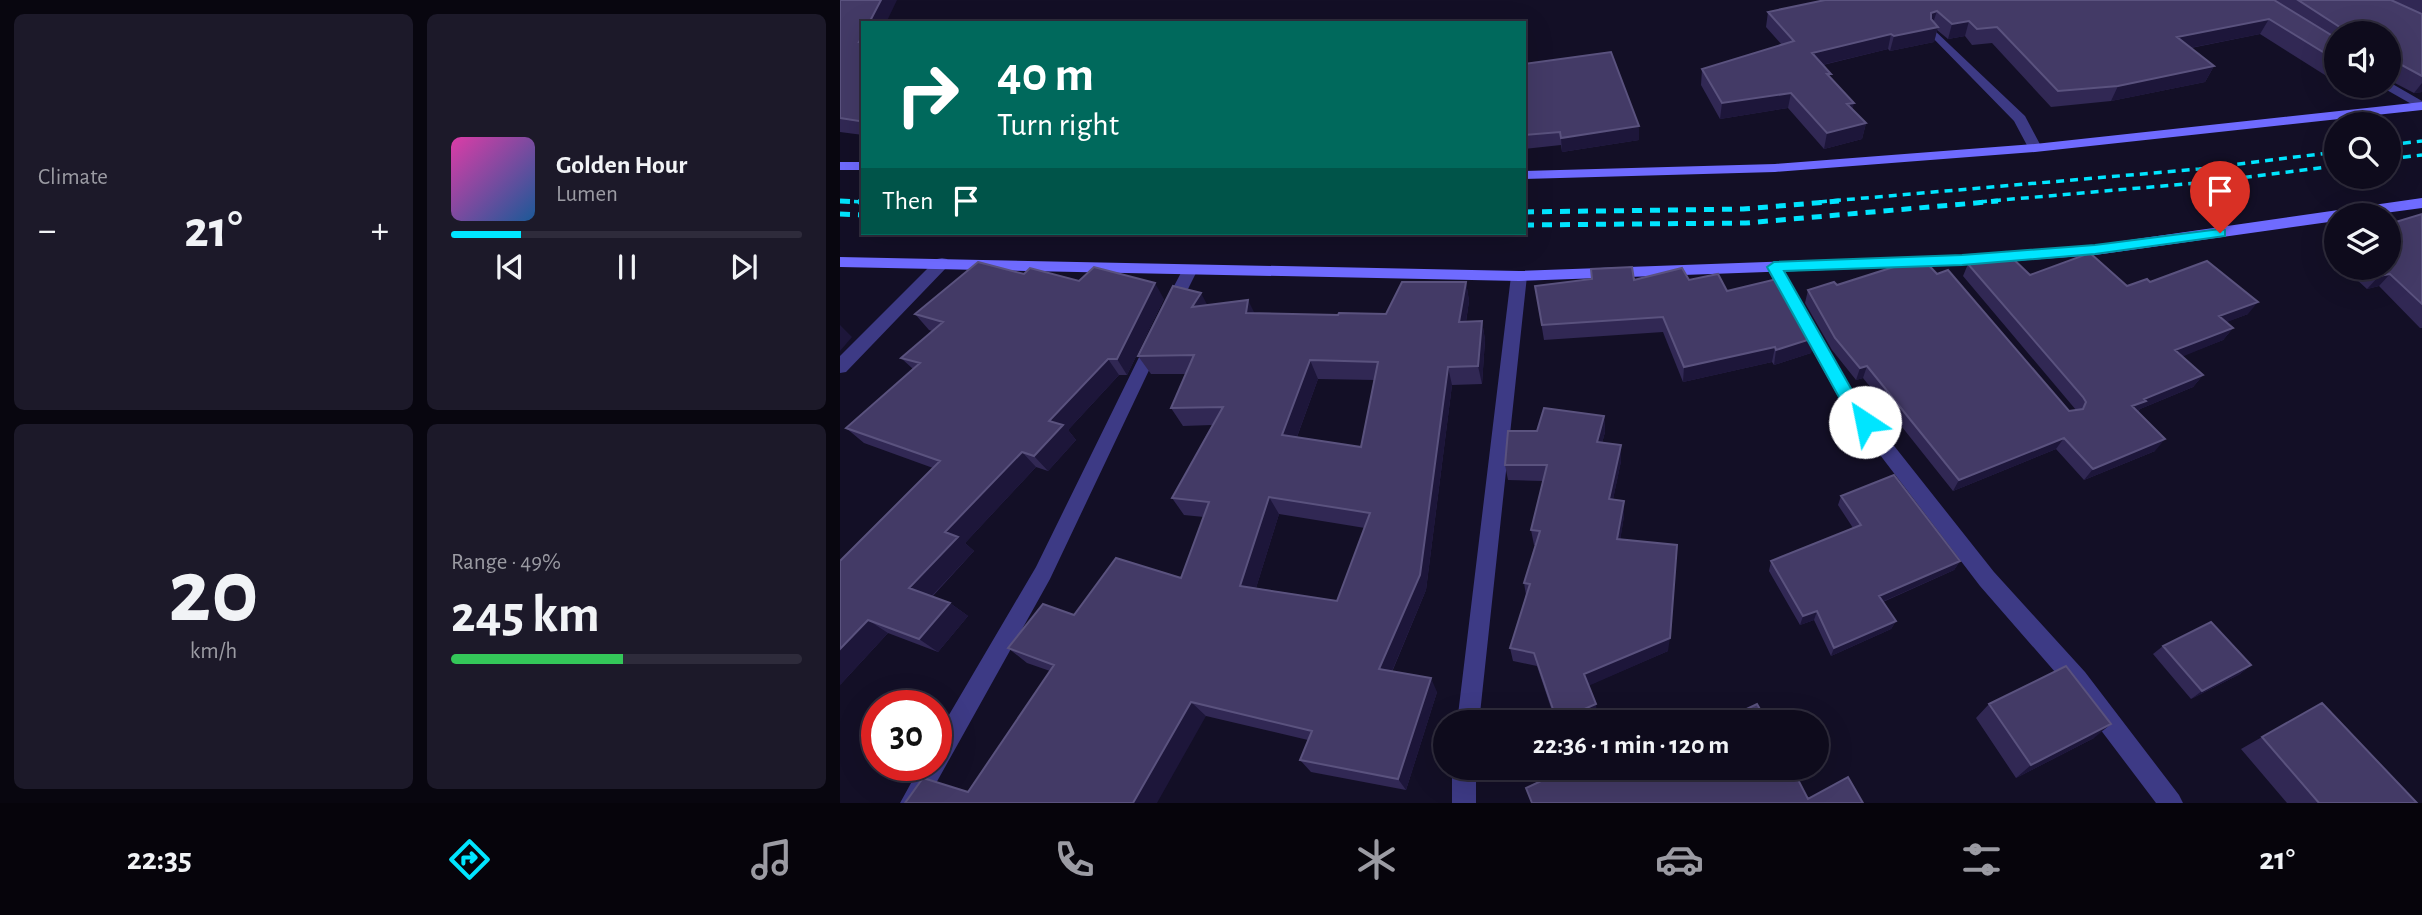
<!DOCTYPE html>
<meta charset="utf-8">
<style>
body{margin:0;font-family:"Alegreya Sans",sans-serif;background:#1c1929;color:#f1f3f6;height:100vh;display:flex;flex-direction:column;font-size:26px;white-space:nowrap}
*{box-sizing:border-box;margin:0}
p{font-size:23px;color:#9b9ba3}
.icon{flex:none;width:38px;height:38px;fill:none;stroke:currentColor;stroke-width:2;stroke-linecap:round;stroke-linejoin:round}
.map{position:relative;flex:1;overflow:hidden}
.panel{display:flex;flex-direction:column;gap:14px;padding:14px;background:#08060f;width:840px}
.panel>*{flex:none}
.top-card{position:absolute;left:21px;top:21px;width:665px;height:214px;border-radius:0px;box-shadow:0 7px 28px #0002,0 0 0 2px #2e2b3b;background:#00695c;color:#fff;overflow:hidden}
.buttons{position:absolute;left:1484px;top:21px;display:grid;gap:14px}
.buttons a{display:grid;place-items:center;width:77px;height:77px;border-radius:50%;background:#0e0b1c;box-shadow:0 7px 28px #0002,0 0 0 2px #2e2b3b;font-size:35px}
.speed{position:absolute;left:21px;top:690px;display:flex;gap:14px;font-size:35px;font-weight:700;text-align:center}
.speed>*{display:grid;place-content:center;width:91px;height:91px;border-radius:50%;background:#0e0b1c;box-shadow:0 7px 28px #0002,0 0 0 2px #2e2b3b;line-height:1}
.speed .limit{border:10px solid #d22;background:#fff;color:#111}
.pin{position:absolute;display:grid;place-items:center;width:60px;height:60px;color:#fff;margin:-72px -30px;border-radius:50% 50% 50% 0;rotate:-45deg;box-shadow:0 0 7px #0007}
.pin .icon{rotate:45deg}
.me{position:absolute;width:77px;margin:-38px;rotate:326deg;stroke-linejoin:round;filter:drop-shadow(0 0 5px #0008)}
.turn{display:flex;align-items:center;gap:24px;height:147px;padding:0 21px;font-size:32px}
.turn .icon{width:91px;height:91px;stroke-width:2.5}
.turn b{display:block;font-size:49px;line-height:60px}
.then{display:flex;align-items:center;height:66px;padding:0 21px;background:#0003;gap:14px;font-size:26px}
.big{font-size:52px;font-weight:700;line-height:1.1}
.panel .widget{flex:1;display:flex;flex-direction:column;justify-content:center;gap:10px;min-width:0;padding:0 24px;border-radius:10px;background:#1c1929}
.panel .dial{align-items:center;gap:0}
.dial b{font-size:91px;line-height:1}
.song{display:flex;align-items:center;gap:21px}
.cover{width:84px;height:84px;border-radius:10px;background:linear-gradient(135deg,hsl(320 70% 55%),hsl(210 70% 35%))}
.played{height:7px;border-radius:4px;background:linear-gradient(90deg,#00e5ff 20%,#2e2b3b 20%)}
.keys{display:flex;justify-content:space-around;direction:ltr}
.heat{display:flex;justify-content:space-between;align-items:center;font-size:38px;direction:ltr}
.charge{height:10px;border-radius:5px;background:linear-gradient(90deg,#34c759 49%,#2e2b3b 0)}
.panel .tiles{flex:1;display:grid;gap:14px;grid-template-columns:repeat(2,1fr)}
.trip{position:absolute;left:593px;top:710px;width:396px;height:70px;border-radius:35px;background:#0e0b1c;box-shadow:0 7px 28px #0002,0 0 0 2px #2e2b3b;font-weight:700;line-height:70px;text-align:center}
.menu{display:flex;height:112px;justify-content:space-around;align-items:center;background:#06040b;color:#9b9ba3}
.menu .icon{width:49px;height:49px}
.menu .selected{color:#00e5ff}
.menu b{font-size:32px;color:#f1f3f6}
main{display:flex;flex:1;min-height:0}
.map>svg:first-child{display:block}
</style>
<main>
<section class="panel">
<div class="tiles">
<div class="widget"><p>Climate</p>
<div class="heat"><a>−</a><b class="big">21°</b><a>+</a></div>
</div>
<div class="widget">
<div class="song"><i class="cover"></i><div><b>Golden Hour</b><p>Lumen</p></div></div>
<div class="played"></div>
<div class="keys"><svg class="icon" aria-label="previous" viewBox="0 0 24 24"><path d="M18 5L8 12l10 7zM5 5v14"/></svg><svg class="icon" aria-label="pause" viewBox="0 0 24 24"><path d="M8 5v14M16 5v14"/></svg><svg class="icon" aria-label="next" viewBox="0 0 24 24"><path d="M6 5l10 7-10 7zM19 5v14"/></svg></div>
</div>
<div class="widget dial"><b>20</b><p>km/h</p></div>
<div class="widget"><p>Range · 49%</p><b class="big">245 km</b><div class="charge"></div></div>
</div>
</section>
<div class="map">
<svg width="1582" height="803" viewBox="0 0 1582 803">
<rect width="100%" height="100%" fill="#130f26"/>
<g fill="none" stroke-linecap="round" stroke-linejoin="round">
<!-- service -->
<path fill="#3d3a85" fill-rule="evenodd" d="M1093 29 1185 116 1202 148 1200 151H1190L1174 121 1089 34V30Z"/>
<!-- minor -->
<path fill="#3d3a85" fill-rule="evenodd" d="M1549 82 1582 101V110L1545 89 1543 86H1549Z
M102 258 107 259 110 263 107 267 6 372 0 373V356L97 259Z
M934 262 942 267 1017 399 1154 572 1245 672 1339 795 1343 803H1316L1229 688 1140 586 1005 409 926 267Z
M349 266 357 271 337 311H325L323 307 344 267Z
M679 271 687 276 639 723H617L671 276Z
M313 339 321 345 210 579 85 803H60L81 765H96V737L196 567 305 345Z
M612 768H636V803H612Z"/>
<!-- secondary -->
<path fill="#6f6bff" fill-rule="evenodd" d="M1582 102V110L1195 152 935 172 684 179V171L935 164 1195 144Z
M0 162H23V170H0Z
M1582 198V208L1530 215H1496V221L1255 255 1122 265 679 281 0 267V257L679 271 1122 255 1255 245Z"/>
<!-- rail-far1 -->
<path stroke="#00e5ff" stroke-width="3.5" stroke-dasharray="8 6" stroke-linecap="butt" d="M1549 145 1582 141
M1549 159 1582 155
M0 201 23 202
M979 202 1359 169 1496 152
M1139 202 1368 182 1496 166"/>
<!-- rail -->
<path stroke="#00e5ff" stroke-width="5" stroke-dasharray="10 8" stroke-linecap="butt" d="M0 201 23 202
M684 212 903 209 999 201
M0 214 23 215
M684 225 906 223 1158 201"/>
</g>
<!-- wall -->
<path fill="#312854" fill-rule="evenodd" d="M0 0 23 23V135L0 132Z
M985 0H1582V92L1574 93 1549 80V33H1496V82L1420 34 1351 48 1374 66 1365 82 1271 101 1211 107 1152 43 1132 45 1125 36 1108 39 1097 30 1094 42 1050 51 1048 49 983 65 990 78 1013 110 1026 123 1022 139 984 149 948 108 880 119 861 85 862 69 942 45 926 27 928 12Z
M684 64 799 140 722 152 721 145 684 149Z
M1502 86H1524L1508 90Z
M1582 214V328H1580L1539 286 1527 289 1504 268H1549Z
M1496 240V261L1486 252Z
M1128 264 1190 275 1287 286 1310 282 1408 314 1386 322 1393 328 1383 340 1342 356 1363 375 1353 387 1300 409 1298 412 1315 451 1244 480 1216 449 1113 491 1023 378 1016 380 992 350 965 303 968 290 997 285 1229 411 1236 410 1123 276Z
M184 274 239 281 324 299 287 375H279L228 430 236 440 208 471 196 467 125 543 134 551 92 597 110 603 128 616 98 652 48 633 0 685 93 468 24 443 6 428 73 369 61 358 92 331 89 330 75 314Z
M794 280H849L887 291 974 338 971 353 934 365 932 362 843 382 823 332 704 340 695 286Z
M626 282 629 301 626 322 642 321 645 340 642 384 612 385 586 590 552 672 597 692 566 790 471 772 460 760 468 740 366 716 128 792 210 671 187 663 168 648 234 615 341 578 364 517 344 515 332 498 372 425 343 426 331 408 346 374H311L298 356 368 305 414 313 498 315 546 314ZM478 379 535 380 521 447 457 437ZM439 514 525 528 497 601 416 588Z
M764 416 765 432 762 443 781 461 773 499 784 501V516L780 540 828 651 749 685 757 716 742 723H716L697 666 673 661 670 648 686 595 684 583 695 545H694L691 530 703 481 668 480 665 465 697 431Z
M1001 496 1120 561 1114 570 1043 602 1056 621 1051 629 991 656 974 620 960 625 929 571 931 561 1013 528 998 505Z
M1323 646 1411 665 1400 674 1351 699 1313 654Z
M1149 704 1254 738 1176 778 1136 718Z
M1422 737 1577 803H1447L1401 749Z"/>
<!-- shaded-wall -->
<path fill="#1d163a" d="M41 0H57L46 23H29Z
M1097 11 1092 26 1087 28 1091 13Z
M1429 19 1420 34 1329 52 1337 37Z
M1129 21 1125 36 1108 39 1112 24Z
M1098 27 1094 42 1050 51 1054 36Z
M1051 34 1048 49 969 68 972 53Z
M1560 64 1549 79V67Z
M1374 66 1365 82 1271 101 1278 86Z
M1582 83V92L1574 93Z
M1511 86H1524L1508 90Z
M951 93 948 108 880 119 882 103Z
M1014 103 1011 118 1007 104Z
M1026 123 1022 139 984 149 987 133Z
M799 126V140L722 152 721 138Z
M1550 274 1539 286 1527 289 1539 276Z
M626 282 629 301 623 341 619 322Z
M315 283 324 299 287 375 277 359Z
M361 293 371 312 352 307Z
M408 300 417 318 406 313Z
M1418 302 1408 314 1369 329 1379 316Z
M642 321 645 340 642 384 638 366Z
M0 325 12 337 0 351Z
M1393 328 1383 340 1327 363 1335 350Z
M974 338 971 353 934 365 936 350Z
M935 347 932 362 843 382 844 367Z
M268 359 279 375 228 430 236 440 208 471 194 456 209 421Z
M470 360 478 379 451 453 442 435Z
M1027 366 1023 378 1016 380 1020 368Z
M608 367 612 385 586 590 547 683 539 669Z
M1363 375 1353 387 1300 409 1297 413 1292 406 1304 399Z
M764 416 765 432 758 458 757 442Z
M1224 438 1216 449 1113 491 1119 480Z
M1325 439 1315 451 1244 480 1253 469Z
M781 445V461L770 514 769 499Z
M182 452 196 467 125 543 134 551 87 601 69 588 105 532Z
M429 497 439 514 412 601 400 586Z
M784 501V516L778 554 777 539Z
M1120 561 1114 570 1035 605 1039 596Z
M110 603 128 616 98 652 79 639Z
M977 611 974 620 960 625 963 616Z
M28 620 48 633 0 685V649Z
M1056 621 1051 629 991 656 994 648Z
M830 638 828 651 746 687 744 674Z
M1411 665 1400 674 1351 699 1362 691Z
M591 678 597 692 566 790 558 779Z
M351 702 366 716 317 803H293Z
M756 704 757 716 742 723H718L717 721Z
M1271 724 1254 738 1176 778 1191 765Z"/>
<!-- building -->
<path fill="#433a66" stroke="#5a527e" stroke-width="2" fill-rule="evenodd" d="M0 0H41L29 23H23V35L19 42H23V118L19 121 0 118Z
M985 0H1434L1496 38V60L1429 19 1337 37 1374 66 1278 86 1218 91 1157 27 1137 29 1129 21 1112 24 1097 11 1091 13V19L1098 27 1054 36 1051 34 972 53 991 74H987L1014 103 1007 104 1026 123 987 133 951 93 882 103 862 69 954 41 928 12Z
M1458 0H1551L1582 14V76L1560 64 1549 67V33H1509Z
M771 52 799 126 721 138 720 132 684 135V64Z
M1582 214V304L1550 274 1539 276 1529 268H1549V224Z
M1166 252 1190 275 1250 253 1287 286 1307 279 1310 282 1367 261 1418 302 1379 316 1393 328 1335 350 1363 375 1304 399 1306 401 1292 406 1325 439 1253 469 1224 438 1119 480 1027 366 1020 368 995 338 968 290 994 282 997 285 1082 258 1097 274 1108 270 1229 411 1243 409 1246 402 1243 397 1128 264Z
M138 262 184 274 190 268 239 281 254 267 315 283 277 359H268L209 421 223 425 194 456 182 452 105 532 118 537 69 588 110 603 79 639 28 620 0 649V561L100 461 6 428 80 363 61 358 103 322 75 314Z
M792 267 794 280 842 268 849 280 878 274 887 291 941 278 974 338 936 350 935 347 844 367 823 317 702 325 695 286 752 279 751 269Z
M562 282H626L619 322 642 321 638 366 608 367 580 575 539 669 591 678 558 779 460 760 472 731 351 702 293 803H65L83 778 128 792 214 665 168 648 203 604 234 615 276 558 341 578 369 502 332 498 383 407 331 408 354 355 298 356 333 286 361 293 352 307 408 300 406 313 498 315 499 313 546 314ZM470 360 538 362 521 447 442 435ZM429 497 530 513 497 601 400 586Z
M704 408 764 416 757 442 781 445 769 499 784 501 777 539 837 545 830 638 744 674 756 704 717 721 694 653 670 648 690 584 684 583 700 531 691 530 707 465H665L668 431H697Z
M1054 475 1120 561 1039 596 1056 621 994 648 977 611 963 616 931 561 1021 525 1001 496Z
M1371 622 1411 665 1362 691 1323 646Z
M1226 666 1271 724 1191 765 1149 704Z
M1482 703 1577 803H1479L1422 737Z
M917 704 928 723H877Z
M729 768H753L757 779 780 768H952L968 799 1008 777 1023 803H692L686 788Z"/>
<!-- route -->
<path fill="#00e5ff" stroke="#0095a6" stroke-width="2" d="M1380 229 1385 230V236L1255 254 1122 265 944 271 1017 399 1033 422 1025 429 1019 427 1005 408 927 267 934 262 1122 255 1255 245Z"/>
</svg>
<div class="buttons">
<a><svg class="icon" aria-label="sound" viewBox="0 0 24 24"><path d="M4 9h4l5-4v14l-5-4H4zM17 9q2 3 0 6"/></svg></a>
<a><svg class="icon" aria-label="search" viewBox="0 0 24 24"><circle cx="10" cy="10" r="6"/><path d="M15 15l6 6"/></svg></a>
<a><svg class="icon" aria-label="layers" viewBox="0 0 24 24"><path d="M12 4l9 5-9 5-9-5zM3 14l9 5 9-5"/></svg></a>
</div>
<div class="speed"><div class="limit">30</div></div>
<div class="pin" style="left:1380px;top:233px;background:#d93025"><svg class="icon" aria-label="arrive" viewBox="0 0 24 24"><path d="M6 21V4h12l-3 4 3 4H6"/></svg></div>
<svg class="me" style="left:1025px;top:422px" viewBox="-20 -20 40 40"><circle r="19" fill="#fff"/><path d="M0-13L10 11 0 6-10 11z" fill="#00e5ff"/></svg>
<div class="trip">22:36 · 1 min · 120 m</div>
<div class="top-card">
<div class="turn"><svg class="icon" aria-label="right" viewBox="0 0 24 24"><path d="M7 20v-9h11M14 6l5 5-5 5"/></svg><div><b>40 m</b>Turn right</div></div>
<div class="then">Then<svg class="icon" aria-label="arrive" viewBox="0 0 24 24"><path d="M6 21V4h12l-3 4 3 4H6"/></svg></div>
</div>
</div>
</main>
<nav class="menu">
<b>22:35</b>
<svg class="icon selected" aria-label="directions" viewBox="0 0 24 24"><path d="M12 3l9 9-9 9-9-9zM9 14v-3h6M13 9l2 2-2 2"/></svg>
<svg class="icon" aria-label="music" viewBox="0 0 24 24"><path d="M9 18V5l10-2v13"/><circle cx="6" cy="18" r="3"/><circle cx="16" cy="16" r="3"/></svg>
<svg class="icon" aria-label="phone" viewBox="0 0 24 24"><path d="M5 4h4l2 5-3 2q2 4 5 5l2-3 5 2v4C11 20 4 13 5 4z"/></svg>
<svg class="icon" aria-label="climate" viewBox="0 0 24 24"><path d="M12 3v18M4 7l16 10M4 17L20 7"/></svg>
<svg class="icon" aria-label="car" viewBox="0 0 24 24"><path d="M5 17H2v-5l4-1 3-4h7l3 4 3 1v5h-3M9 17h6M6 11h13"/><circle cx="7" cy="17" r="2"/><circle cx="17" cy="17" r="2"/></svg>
<svg class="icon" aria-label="filters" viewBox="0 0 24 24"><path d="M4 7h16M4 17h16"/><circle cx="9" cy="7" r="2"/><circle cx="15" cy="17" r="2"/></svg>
<b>21°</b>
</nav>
